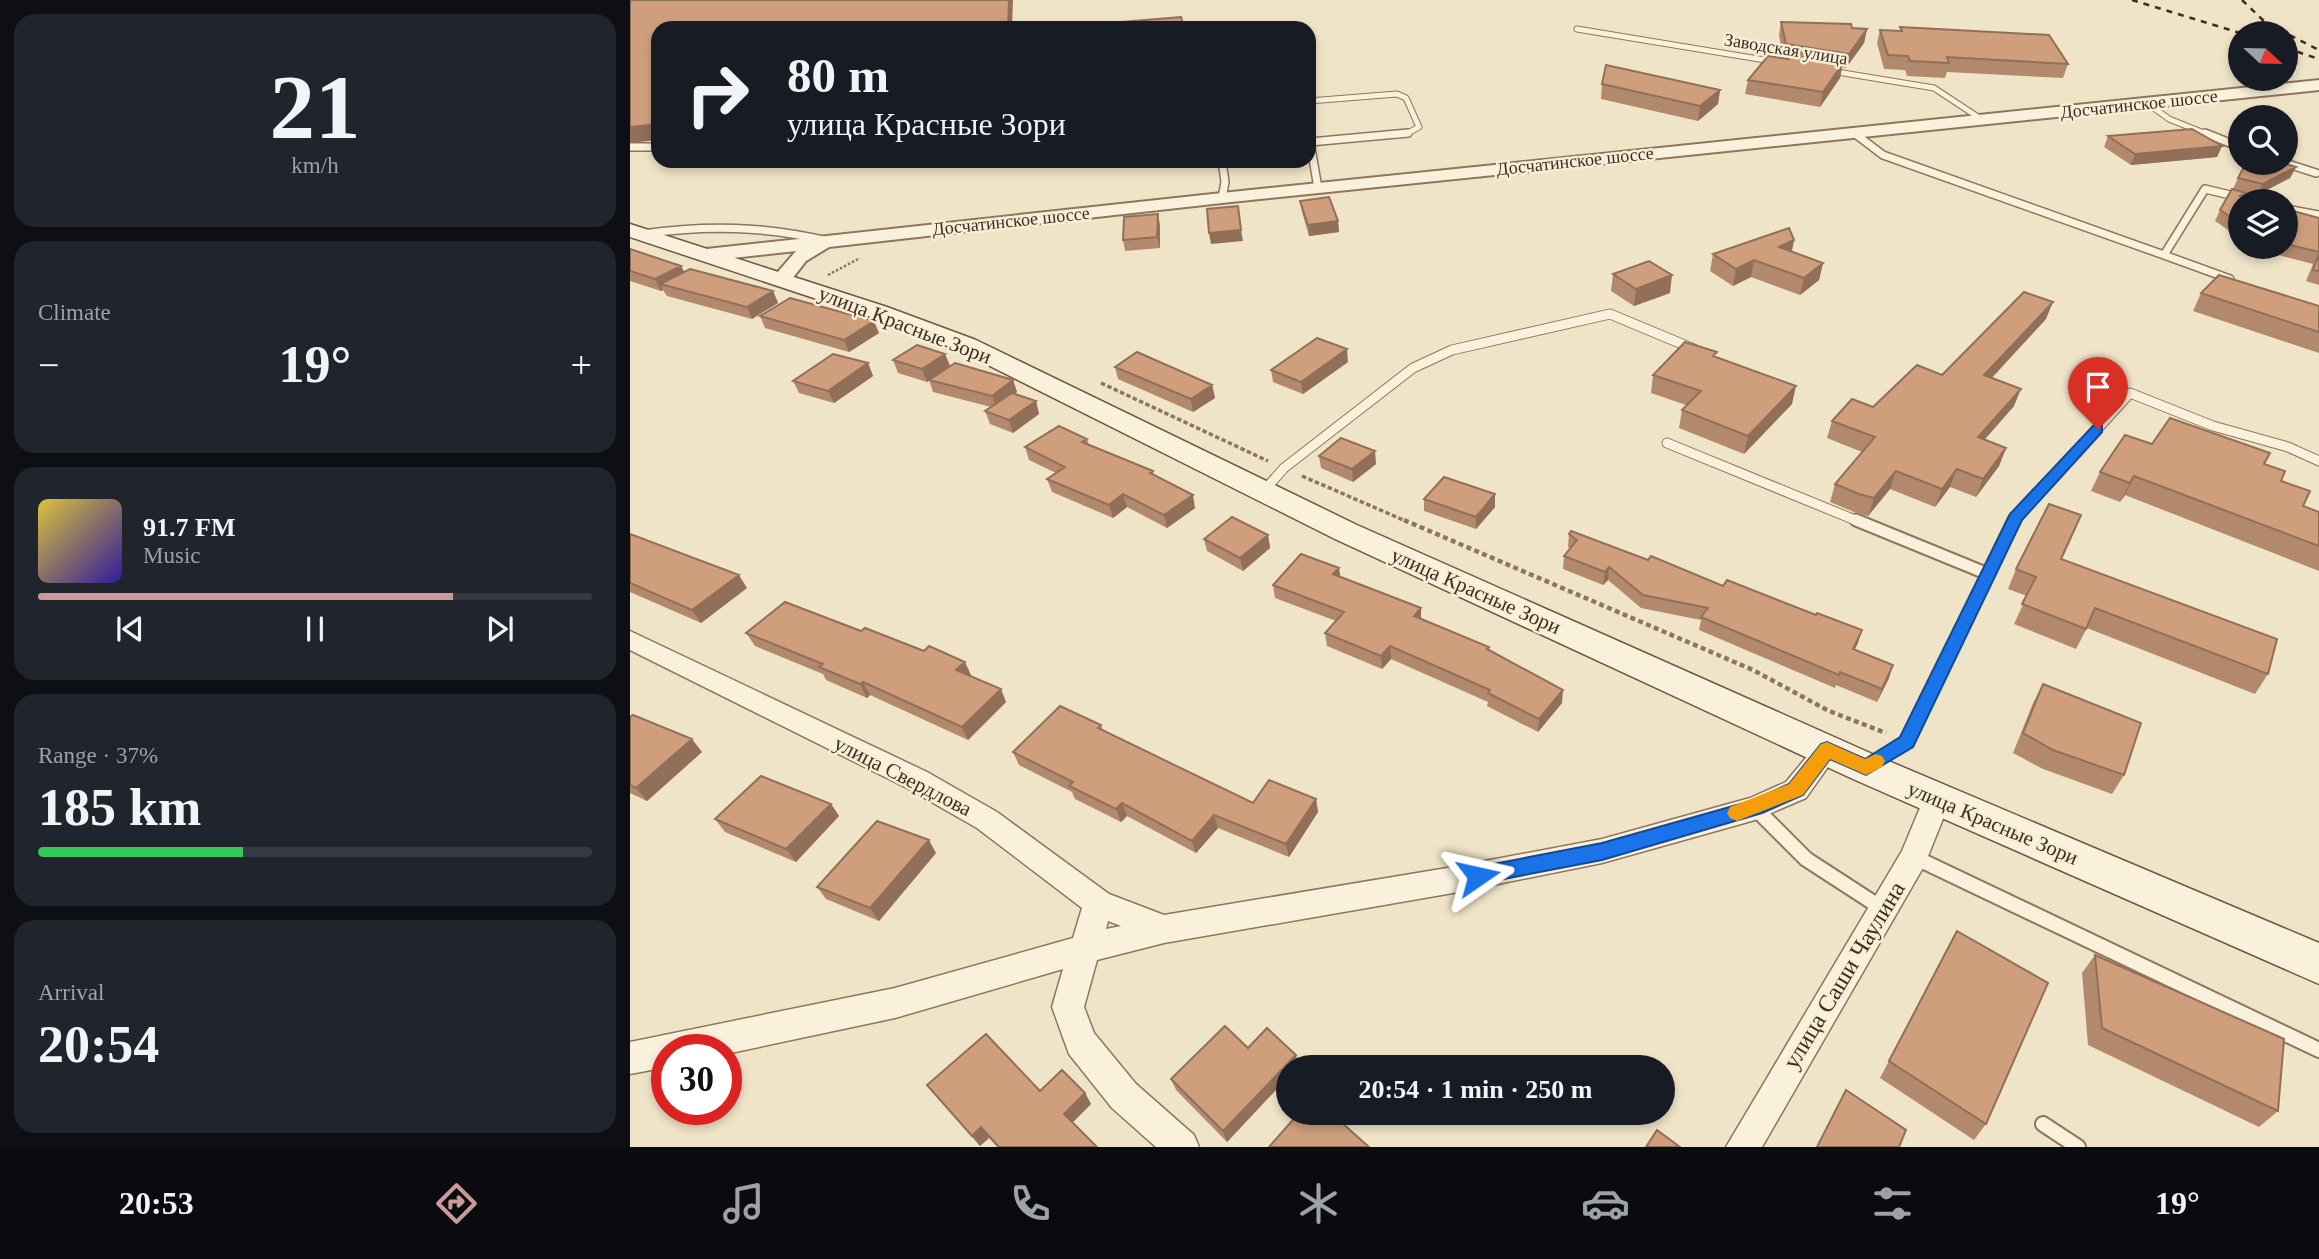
<!DOCTYPE html>
<meta charset="utf-8">
<style>
body{margin:0;font-family:Georgia,serif;background:#20242c;color:#f1f3f6;height:100vh;display:flex;flex-direction:column;font-size:26px;white-space:nowrap}
*{box-sizing:border-box;margin:0}
p{font-size:23px;color:#9ea1a6}
.icon{flex:none;width:38px;height:38px;fill:none;stroke:currentColor;stroke-width:2;stroke-linecap:round;stroke-linejoin:round}
.map{position:relative;flex:1;overflow:hidden}
.panel{display:flex;flex-direction:column;gap:14px;padding:14px;background:#0d0f14;width:630px}
.panel>*{flex:none}
.hud{position:absolute;left:21px;top:21px;width:665px;height:147px;border-radius:21px;box-shadow:0 4px 10px #0003;background:#171b24;color:#f1f3f6;overflow:hidden}
.needle{width:46px;rotate:112deg}
.tools{position:absolute;left:1598px;top:21px;display:grid;gap:14px}
.tools a{display:grid;place-items:center;width:70px;height:70px;border-radius:50%;background:#171b24;box-shadow:0 4px 10px #0003;font-size:35px}
.speed{position:absolute;left:21px;top:1034px;display:flex;gap:14px;font-size:35px;font-weight:700;text-align:center}
.speed>*{display:grid;place-content:center;width:91px;height:91px;border-radius:50%;background:#171b24;box-shadow:0 4px 10px #0003;line-height:1}
.speed .limit{border:10px solid #d22;background:#fff;color:#111}
.pin{position:absolute;display:grid;place-items:center;width:60px;height:60px;color:#fff;margin:-72px -30px;border-radius:50% 50% 50% 0;rotate:-45deg;box-shadow:0 0 7px #0007}
.pin .icon{rotate:45deg}
.me{position:absolute;width:77px;margin:-38px;rotate:79deg;stroke-linejoin:round;filter:drop-shadow(0 0 5px #0008)}
.turn{display:flex;align-items:center;gap:24px;height:147px;padding:0 21px;font-size:32px}
.turn .icon{width:91px;height:91px;stroke-width:2.5}
.turn b{display:block;font-size:49px;line-height:60px}
.big{font-size:52px;font-weight:800;line-height:1.1}
.panel .widget{flex:1;display:flex;flex-direction:column;justify-content:center;gap:10px;min-width:0;padding:0 24px;border-radius:21px;background:#20242c}
.panel .dial{align-items:center;gap:0}
.dial b{font-size:91px;line-height:1}
.song{display:flex;align-items:center;gap:21px}
.cover{width:84px;height:84px;border-radius:10px;background:linear-gradient(135deg,hsl(50 70% 55%),hsl(250 70% 35%))}
.played{height:7px;border-radius:4px;background:linear-gradient(90deg,#cc999b 75%,#363941 75%)}
.keys{display:flex;justify-content:space-around;direction:ltr}
.heat{display:flex;justify-content:space-between;align-items:center;font-size:38px;direction:ltr}
.charge{height:10px;border-radius:5px;background:linear-gradient(90deg,#34c759 37%,#363941 0)}
.trip{position:absolute;left:646px;top:1055px;width:399px;height:70px;border-radius:35px;background:#171b24;box-shadow:0 4px 10px #0003;font-weight:800;line-height:70px;text-align:center}
.dock{display:flex;height:112px;justify-content:space-around;align-items:center;background:#090b0e;color:#9ea1a6}
.dock .icon{width:49px;height:49px}
.dock .active{color:#cc999b}
.dock b{font-size:32px;color:#f1f3f6}
main{display:flex;flex:1;min-height:0}
.map>svg:first-child{display:block}
</style>
<main>
<section class="panel">
<div class="widget dial"><b>21</b><p>km/h</p></div>
<div class="widget"><p>Climate</p>
<div class="heat"><a>−</a><b class="big">19°</b><a>+</a></div>
</div>
<div class="widget">
<div class="song"><i class="cover"></i><div><b>91.7 FM</b><p>Music</p></div></div>
<div class="played"></div>
<div class="keys"><svg class="icon" aria-label="previous" viewBox="0 0 24 24"><path d="M18 5L8 12l10 7zM5 5v14"/></svg><svg class="icon" aria-label="pause" viewBox="0 0 24 24"><path d="M8 5v14M16 5v14"/></svg><svg class="icon" aria-label="next" viewBox="0 0 24 24"><path d="M6 5l10 7-10 7zM19 5v14"/></svg></div>
</div>
<div class="widget"><p>Range · 37%</p><b class="big">185 km</b><div class="charge"></div></div>
<div class="widget"><p>Arrival</p><b class="big">20:54</b></div>
</section>
<div class="map">
<svg width="1689" height="1147" viewBox="0 0 1689 1147">
<rect width="100%" height="100%" fill="#f0e4c8"/>
<g fill="none" stroke-linecap="round" stroke-linejoin="round">
<defs>
<path id="service-far4" d="M947 29 1304 88 1351 119
M679 101 767 94 776 98 789 127 776 134 767 135
M1517 103 1539 119 1579 135
M1223 132 1227 135"/>
<path id="service-far3" d="M1224 133 1253 155 1534 255 1575 189 1625 201
M1575 133 1610 147
M679 136 688 188
M680 142 778 133
M0 147H28
M592 161 595 182 592 198
M1655 163 1686 173
M1656 209 1689 215
M12 234C76 225 135 226 198 241
M1534 255 1600 279"/>
<path id="service-far2" d="M1037 443 1230 522
M633 492 654 468 783 368 822 350 980 314 1064 349
M1383 522 1500 393 1583 426 1658 447 1689 461"/>
<path id="service-far1" d="M1226 520 1358 574
M1241 764 1277 742 1384 520"/>
<path id="service" d="M1125 808 1176 859 1253 909
M1284 857 1689 1050
M1413 1124 1448 1147"/>
<path id="minor" d="M0 631 297 772 367 812 479 894 534 915 823 867 972 839 1120 798 1156 782 1188 743 1197 739 1206 743 1210 750 1176 798 1125 820 972 863 823 893 534 943 467 960 454 1007 464 1033 506 1084 564 1135 569 1147H526L482 1108 439 1054 422 1007 433 969 265 1018 96 1054V1050H37V1067L0 1074V1042L265 988 443 938 452 908 347 828 277 788 0 650ZM478 921 491 926 476 929Z
M1307 788 1317 791 1321 799 1294 866 1132 1147H1096L1272 851 1297 791Z"/>
<path id="tertiary" d="M1689 80V90L592 203 199 247 176 261 158 284H144L141 280 166 251 76 261 66 255 76 249 592 193Z"/>
<path id="secondary" d="M0 224 257 307 346 340 727 525 1249 757 1689 943V984L1223 779 705 539 328 350 241 317 0 237Z"/>
</defs>
<!-- service-far4 casing -->
<use href="#service-far4" stroke="#8d765c" stroke-width="7"/>
<!-- service-far3 casing -->
<use href="#service-far3" stroke="#8d765c" stroke-width="10"/>
<!-- service-far2 casing -->
<use href="#service-far2" stroke="#8d765c" stroke-width="11"/>
<!-- service-far1 casing -->
<use href="#service-far1" stroke="#8d765c" stroke-width="15"/>
<!-- service casing -->
<use href="#service" stroke="#8d765c" stroke-width="18"/>
<!-- minor casing -->
<use href="#minor" stroke="#8d765c" stroke-width="3"/>
<!-- tertiary casing -->
<use href="#tertiary" stroke="#8d765c" stroke-width="4"/>
<!-- secondary casing -->
<use href="#secondary" stroke="#6f573f" stroke-width="3"/>
<!-- path-far2 -->
<path stroke="#8d765c" stroke-width="2.5" stroke-dasharray="2.5 2" stroke-linecap="butt" d="M198 275 230 258"/>
<!-- path-far1 -->
<path stroke="#8d765c" stroke-width="3.5" stroke-dasharray="4.5 2.5" stroke-linecap="butt" d="M471 383 638 461
M672 476 778 522"/>
<!-- path -->
<path stroke="#8d765c" stroke-width="4.5" stroke-dasharray="5 3.5" stroke-linecap="butt" d="M774 520 1123 670 1199 711 1256 733"/>
<!-- service-far4 -->
<use href="#service-far4" stroke="#faf1dc" stroke-width="5"/>
<!-- service-far3 -->
<use href="#service-far3" stroke="#faf1dc" stroke-width="7"/>
<!-- service-far2 -->
<use href="#service-far2" stroke="#faf1dc" stroke-width="9"/>
<!-- service-far1 -->
<use href="#service-far1" stroke="#faf1dc" stroke-width="11"/>
<!-- service -->
<use href="#service" stroke="#faf1dc" stroke-width="14"/>
<!-- minor -->
<use href="#minor" fill="#faf1dc" fill-rule="evenodd"/>
<!-- tertiary -->
<use href="#tertiary" fill="#faf1dc" fill-rule="evenodd"/>
<!-- secondary -->
<use href="#secondary" fill="#faf1dc" fill-rule="evenodd"/>
<!-- rail -->
<path stroke="#3d2e20" stroke-width="2.5" stroke-dasharray="6 6" stroke-linecap="butt" d="M1502 0 1610 33
M1612 0 1636 23 1689 50
M1656 48 1689 59"/>
</g>
<!-- wall -->
<path fill="#b2896c" d="M1151 22 1237 29 1234 43 1216 68 1212 67 1210 78 1190 107 1115 94 1118 80 1157 58H1153L1149 35Z
M1270 27 1438 64 1433 78 1317 72 1315 78 1277 76 1275 70 1254 69 1247 43 1250 30 1270 31Z
M972 84 1090 90 1088 104 1068 121 971 99Z
M1478 136 1592 146 1587 157 1501 165 1474 147Z
M1666 167 1660 178 1627 195 1603 189 1608 178Z
M1614 198 1610 201V238L1585 221 1590 210Z
M670 201 708 221 709 232 679 236 672 212Z
M1656 209 1689 218V285L1676 281 1683 264 1617 247H1656Z
M530 225V248L495 251 493 240Z
M1164 240 1162 252 1193 263 1189 280 1170 295 1121 277 1103 286 1080 271 1083 254Z
M0 249 51 266 54 272 143 291 148 303 122 319 37 296 33 290 31 291 0 281Z
M983 274 1040 293 1004 306 981 291Z
M1571 293 1689 306V353L1563 311Z
M130 316 249 333 219 352 135 328Z
M1416 319 1362 378 1384 406 1354 440 1376 448 1369 466 1346 497 1320 487 1305 507 1260 489 1238 516 1224 512 1200 502 1205 484 1232 452 1197 438 1202 421 1243 407 1312 375Z
M315 354 320 366 383 380 387 392 385 394 406 401 409 414 383 433 360 424 355 411 361 407 303 392 299 380 297 382 268 373 263 360Z
M1086 357 1162 404 1114 454 1049 428 1052 410 1056 405 1021 393 1023 375Z
M718 362 673 394 643 382 641 370Z
M238 363 243 376 204 403 169 393 163 381Z
M485 367 582 385 585 398 563 412 488 379Z
M457 439 459 445 523 471 524 475 565 508 537 528 497 507 483 518 422 492 417 479 426 473 399 460 395 447Z
M1522 444 1634 464 1673 506 1689 512V571L1495 495 1490 502 1461 491 1470 472Z
M689 456 746 464 723 482 691 468Z
M794 499 865 507 846 529 794 511Z
M0 534 117 588 71 623 0 592Z
M939 534 1228 643 1225 649 1259 678 1247 702 1206 685 1205 688 1069 630 1071 620 1011 608 978 580 973 585 933 569 934 556 940 548 938 547Z
M638 535 640 548 613 571 577 551 574 539Z
M1431 559 1638 674 1625 694 1457 628 1446 649 1384 624 1397 596 1378 589 1386 569Z
M710 577 791 618 859 647V650L932 703 908 732 857 706 858 702 761 659 752 669 697 646 695 633 706 621 645 598 643 585Z
M116 633 341 675 340 676 376 702 338 740 240 695 237 698 196 680 193 674 125 646Z
M1413 684 1494 775 1482 794 1413 769 1383 753 1403 703Z
M0 717 72 752 17 801 0 793Z
M471 725 473 730 623 803 686 799 688 812 659 857 588 828 566 853 497 816 491 822 445 799 442 792 389 765 383 752Z
M201 804 209 816 166 862 95 832 85 819Z
M306 853 249 921 196 899 187 887Z
M1327 931 1356 1124 1344 1140 1250 1078Z
M1465 955 1648 1111 1629 1127 1458 1045 1452 973Z
M618 1048 669 1066 668 1068H658V1077L597 1142 546 1090 541 1079Z
M297 1085 455 1093 461 1104 443 1122 467 1147H367L359 1138 350 1146Z"/>
<!-- shaded-wall -->
<path fill="#916f58" d="M379 0H383L382 28H378Z
M1237 29 1234 43 1216 68 1219 54Z
M1213 63 1210 78 1190 107 1193 92Z
M1090 90 1088 104 1068 121 1070 106Z
M28 124V140L0 143V127Z
M1592 146 1587 157 1501 165 1505 154Z
M1666 167 1660 178 1627 195 1633 184Z
M528 214 530 225V248L527 237Z
M708 221 709 232 679 236 678 225Z
M611 230 613 241 581 244 579 233Z
M1164 240 1160 257 1149 247Z
M1124 260 1121 277 1103 286 1106 269Z
M1193 263 1189 280 1170 295 1174 278Z
M51 266 57 277 30 284 33 290 31 291 25 279Z
M1042 275 1040 293 1004 306 1006 289Z
M143 291 148 303 122 319 117 307Z
M1423 302 1416 319 1348 392 1354 375Z
M244 321 249 333 219 352 214 340Z
M717 349 718 362 673 394 671 382Z
M315 354 320 366 297 382 292 369Z
M238 363 243 376 204 403 198 391Z
M383 380 387 392 367 409 362 396Z
M582 385 585 398 563 412 561 399Z
M1166 386 1162 404 1114 454 1118 436Z
M1391 389 1384 406 1341 455 1348 437Z
M406 401 409 414 383 433 379 420Z
M1376 448 1369 466 1346 497 1353 479Z
M745 451 746 464 723 482 722 469Z
M1327 469 1320 487 1305 507 1312 489Z
M1266 471 1260 489 1238 516 1244 498Z
M1504 476 1495 495 1490 502 1500 483Z
M493 494 497 507 483 518 479 505Z
M865 494V507L846 529V517Z
M563 495 565 508 537 528 534 515Z
M638 535 640 548 613 571 610 558Z
M979 567 978 580 973 585 975 572Z
M709 568 711 581 703 574Z
M109 575 117 588 71 623 62 610Z
M791 608V621L784 616Z
M1232 630 1228 643 1218 662 1223 649Z
M760 646 761 659 752 669 751 656Z
M335 662 341 675 332 683 326 670Z
M1263 665 1259 678 1247 702 1252 689Z
M233 682 240 695 237 698 230 684Z
M371 689 376 702 338 740 332 727Z
M933 690 932 703 908 732 909 719Z
M62 739 72 752 17 801 6 788Z
M686 799 688 812 659 857 656 844Z
M492 803 497 816 491 822 486 809Z
M201 804 209 816 166 862 156 849Z
M584 815 588 828 566 853 562 841Z
M299 840 306 853 249 921 240 908Z
M666 1055 669 1066 668 1068H658V1077L597 1142 593 1131Z
M455 1093 461 1104 440 1125 434 1114Z
M351 1127 359 1138 350 1146 342 1136Z"/>
<!-- building -->
<path fill="#cf9f7d" stroke="#916f58" stroke-width="2" d="M0 0H379L378 28H28V124L0 127Z
M551 17 554 28H490L492 22Z
M1151 22 1221 24 1222 28 1237 29 1219 54 1156 44Z
M458 25 459 28H429Z
M1270 27 1419 35 1438 64 1317 57 1319 63 1280 61 1278 56 1258 55 1250 30 1272 31Z
M1158 55 1213 63 1193 92 1118 80 1138 56 1159 59Z
M976 65 1090 90 1070 106 972 84Z
M1562 129 1592 146 1505 154 1478 136Z
M1623 163H1653L1666 167 1633 184 1608 178 1614 167Z
M1602 189 1616 193 1610 196 1628 201H1610V223L1590 210Z
M699 197 708 221 678 225 670 201Z
M608 206 611 230 579 233 577 209Z
M1656 209 1689 218V252L1656 244Z
M528 214 527 237 493 240 494 217Z
M1159 228 1164 240 1149 247 1193 263 1174 278 1124 260 1106 269 1083 254Z
M0 249 51 266 25 279 0 271Z
M1689 254V271L1683 270Z
M1019 261 1042 275 1006 289 983 274Z
M60 269 143 291 117 307 30 284Z
M1589 275 1689 306V332L1571 293Z
M1394 292 1423 302 1354 375 1391 389 1348 437 1376 448 1353 479 1327 469 1312 489 1266 471 1244 498 1229 494 1205 484 1245 437 1202 421 1222 399 1243 407 1287 365 1312 375Z
M160 298 244 321 214 340 130 316Z
M687 338 717 349 671 382 641 370Z
M1055 342 1087 352 1083 356 1166 386 1118 436 1052 410 1071 391 1023 375Z
M287 345 315 354 292 369 263 360Z
M507 352 582 385 561 399 485 367Z
M203 354 238 363 198 391 163 381Z
M325 363 383 380 362 396 299 380Z
M382 393 406 401 379 420 355 411Z
M1540 418 1640 453 1634 464 1655 471 1651 481 1680 491 1673 506 1689 512V546L1504 476 1500 483 1470 472 1495 435 1522 444Z
M429 426 457 439 452 442 523 471 520 473 563 495 534 515 493 494 479 505 417 479 435 467 395 447Z
M711 438 745 451 722 469 689 456Z
M814 477 865 494 846 517 794 499Z
M1419 504 1451 515 1431 559 1647 639 1638 674 1465 608 1456 629 1392 604 1406 577 1386 569Z
M602 517 638 535 610 558 574 539Z
M941 531 1018 560 1021 556 1093 586 1097 580 1186 615 1187 613 1232 630 1223 649 1263 665 1252 689 1210 672 1209 675 1071 617 1078 608 1013 595 979 567 975 572 934 556 947 540 939 534Z
M0 534 109 575 62 610 0 583Z
M671 554 709 568 703 574 791 608 784 616 859 647 857 649 933 690 909 719 858 693 860 690 760 646 751 656 695 633 714 612 643 585Z
M155 602 231 631 235 628 294 651 299 646 335 662 326 670 371 689 332 727 233 682 230 684 189 667 193 664 116 633Z
M1413 684 1511 723 1494 775 1423 750 1393 733Z
M430 706 471 725 468 728 623 803 639 780 686 799 656 844 584 815 562 841 492 803 486 809 439 786 443 782 383 752Z
M3 715 62 739 6 788 0 785V717Z
M131 776 201 804 156 849 85 819Z
M247 821 299 840 240 908 187 887Z
M1327 931 1418 983 1356 1124 1259 1061Z
M1465 955 1654 1039 1648 1111 1472 1028Z
M595 1026 618 1048 637 1028 666 1055 593 1131 541 1079Z
M356 1034 410 1091 432 1070 455 1093 434 1114 467 1147H369L351 1127 342 1136 297 1085Z
M1216 1090 1276 1130 1269 1147H1187Z
M669 1113H701L739 1147H639Z
M1027 1130 1050 1147H1016Z"/>
<!-- route -->
<path fill="#1a73e8" stroke="#114b97" stroke-width="2" d="M1468 425 1472 426V432L1392 520 1283 747 1236 775 1200 759 1173 795 1132 813 972 860 848 884 841 882 838 876 841 869 848 867 972 843 1121 801 1159 784 1191 744 1197 742 1235 759 1270 737 1380 514 1463 426Z"/>
<!-- slow -->
<path fill="#f59e0b" d="M1197 742 1235 759 1246 754 1252 756 1255 761 1252 767 1236 775 1200 759 1173 795 1107 821 1100 818 1097 813 1100 807 1159 784 1191 744Z"/>
<g text-anchor="middle" dominant-baseline="central" stroke-width="5" stroke-linejoin="round" paint-order="stroke">
<!-- far-street labels -->
<g font-size="18" fill="#3d2e20" stroke="#f7eed8">
<text transform="translate(1156 49) rotate(9)">Заводская улица</text>
<text transform="translate(1509 104) rotate(-6)">Досчатинское шоссе</text>
<text transform="translate(945 161) rotate(-6)">Досчатинское шоссе</text>
<text transform="translate(381 221) rotate(-6)">Досчатинское шоссе</text>
</g>
<!-- street labels -->
<g font-size="21" fill="#3d2e20" stroke="#f7eed8">
<text transform="translate(275 325) rotate(21)">улица Красные Зори</text>
<text transform="translate(846 591) rotate(24)">улица Красные Зори</text>
<text transform="translate(273 776) rotate(27)">улица Свердлова</text>
<text transform="translate(1363 823) rotate(23)">улица Красные Зори</text>
</g>
<!-- near-street labels -->
<g font-size="24" fill="#3d2e20" stroke="#f7eed8">
<text transform="translate(1214 975) rotate(-59)">улица Саши Чаулина</text>
</g>
</g>
</svg>
<div class="tools">
<a><svg class="needle" viewBox="-14 -14 28 28"><path d="M0-13l5 13h-10z" fill="#e53935"/><path d="M0 13l5-13h-10z" fill="#9ea1a6"/></svg></a>
<a><svg class="icon" aria-label="search" viewBox="0 0 24 24"><circle cx="10" cy="10" r="6"/><path d="M15 15l6 6"/></svg></a>
<a><svg class="icon" aria-label="layers" viewBox="0 0 24 24"><path d="M12 4l9 5-9 5-9-5zM3 14l9 5 9-5"/></svg></a>
</div>
<div class="speed"><div class="limit">30</div></div>
<div class="pin" style="left:1468px;top:429px;background:#d93025"><svg class="icon" aria-label="arrive" viewBox="0 0 24 24"><path d="M6 21V4h12l-3 4 3 4H6"/></svg></div>
<svg class="me" style="left:848px;top:876px" viewBox="-20 -20 40 40"><path d="M0-17L14 15 0 8-14 15z" fill="#1a73e8" stroke="#fff" stroke-width="4"/></svg>
<div class="trip">20:54 · 1 min · 250 m</div>
<div class="hud">
<div class="turn"><svg class="icon" aria-label="right" viewBox="0 0 24 24"><path d="M7 20v-9h11M14 6l5 5-5 5"/></svg><div><b>80 m</b>улица Красные Зори</div></div>
</div>
</div>
</main>
<nav class="dock">
<b>20:53</b>
<svg class="icon active" aria-label="directions" viewBox="0 0 24 24"><path d="M12 3l9 9-9 9-9-9zM9 14v-3h6M13 9l2 2-2 2"/></svg>
<svg class="icon" aria-label="music" viewBox="0 0 24 24"><path d="M9 18V5l10-2v13"/><circle cx="6" cy="18" r="3"/><circle cx="16" cy="16" r="3"/></svg>
<svg class="icon" aria-label="phone" viewBox="0 0 24 24"><path d="M5 4h4l2 5-3 2q2 4 5 5l2-3 5 2v4C11 20 4 13 5 4z"/></svg>
<svg class="icon" aria-label="climate" viewBox="0 0 24 24"><path d="M12 3v18M4 7l16 10M4 17L20 7"/></svg>
<svg class="icon" aria-label="car" viewBox="0 0 24 24"><path d="M5 17H2v-5l4-1 3-4h7l3 4 3 1v5h-3M9 17h6M6 11h13"/><circle cx="7" cy="17" r="2"/><circle cx="17" cy="17" r="2"/></svg>
<svg class="icon" aria-label="filters" viewBox="0 0 24 24"><path d="M4 7h16M4 17h16"/><circle cx="9" cy="7" r="2"/><circle cx="15" cy="17" r="2"/></svg>
<b>19°</b>
</nav>
